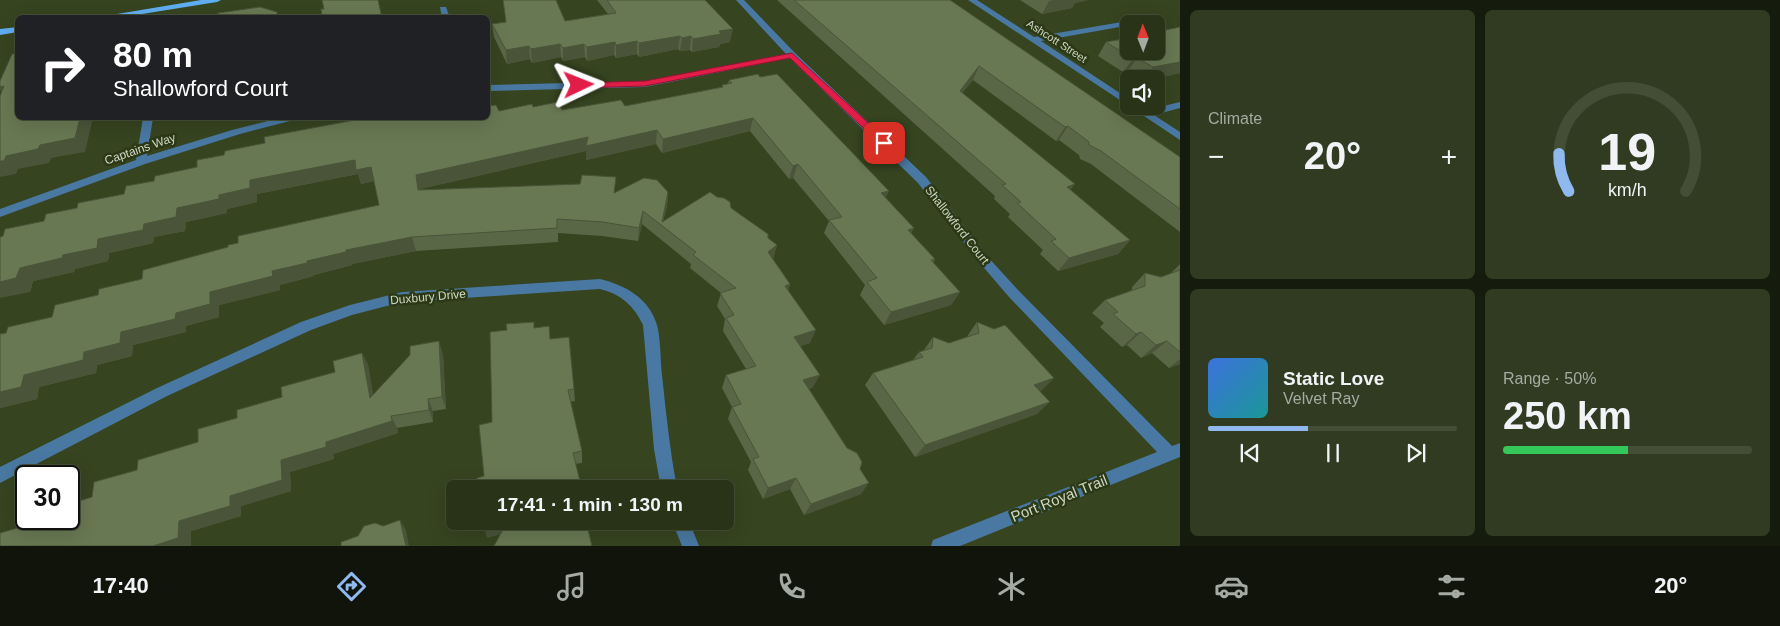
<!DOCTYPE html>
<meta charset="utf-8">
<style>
body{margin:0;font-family:Arial,sans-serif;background:#303b21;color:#f1f3f6;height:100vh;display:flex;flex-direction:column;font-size:19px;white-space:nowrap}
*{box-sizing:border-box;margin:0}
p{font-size:16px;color:#a5aaa2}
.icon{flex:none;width:28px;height:28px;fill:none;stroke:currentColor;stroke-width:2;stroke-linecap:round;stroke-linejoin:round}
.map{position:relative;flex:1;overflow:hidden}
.drawer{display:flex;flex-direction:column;gap:10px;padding:10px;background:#161c0d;width:600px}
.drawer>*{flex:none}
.top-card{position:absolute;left:15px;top:15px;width:475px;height:105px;border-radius:8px;box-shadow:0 5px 20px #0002,0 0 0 1px #444e37;background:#202124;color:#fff;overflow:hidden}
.needle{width:32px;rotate:359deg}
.buttons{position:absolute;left:1120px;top:15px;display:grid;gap:10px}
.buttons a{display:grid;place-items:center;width:45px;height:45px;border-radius:8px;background:#283318;box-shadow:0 5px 20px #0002,0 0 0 1px #444e37;font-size:25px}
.speed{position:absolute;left:15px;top:465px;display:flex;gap:10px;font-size:25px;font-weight:700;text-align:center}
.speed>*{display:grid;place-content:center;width:65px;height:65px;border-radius:50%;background:#283318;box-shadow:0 5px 20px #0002,0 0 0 1px #444e37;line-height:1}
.speed .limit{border:2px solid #111;border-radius:8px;background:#fff;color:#111}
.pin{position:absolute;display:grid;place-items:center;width:42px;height:42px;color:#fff;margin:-21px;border-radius:10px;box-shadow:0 2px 8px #0006}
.me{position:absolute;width:55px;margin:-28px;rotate:88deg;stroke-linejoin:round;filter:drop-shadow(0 0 4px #0008)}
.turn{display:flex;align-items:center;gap:18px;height:105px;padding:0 15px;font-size:22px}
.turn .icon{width:65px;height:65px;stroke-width:2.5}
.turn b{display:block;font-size:35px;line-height:42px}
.big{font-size:38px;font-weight:600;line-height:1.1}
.drawer .card{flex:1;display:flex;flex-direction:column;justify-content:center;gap:8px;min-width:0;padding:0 18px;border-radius:8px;background:#303b21}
.drawer .dial{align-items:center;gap:0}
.dial svg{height:130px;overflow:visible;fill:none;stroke:#444e37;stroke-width:7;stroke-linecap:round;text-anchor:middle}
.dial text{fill:#f1f3f6;stroke:none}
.song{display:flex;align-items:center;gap:15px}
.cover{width:60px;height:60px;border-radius:8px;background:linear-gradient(135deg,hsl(220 70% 55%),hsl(180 70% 35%))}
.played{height:5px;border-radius:2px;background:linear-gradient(90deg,#90b9f0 40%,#444e37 40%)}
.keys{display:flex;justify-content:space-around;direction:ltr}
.heat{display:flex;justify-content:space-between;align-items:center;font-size:28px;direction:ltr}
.charge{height:8px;border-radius:4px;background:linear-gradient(90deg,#34c759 50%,#444e37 0)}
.drawer .tiles{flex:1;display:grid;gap:10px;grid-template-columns:repeat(2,1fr)}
.trip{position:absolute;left:446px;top:480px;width:288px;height:50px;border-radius:8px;background:#283318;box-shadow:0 5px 20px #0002,0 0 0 1px #444e37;font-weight:600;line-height:50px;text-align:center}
.tabs{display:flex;height:80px;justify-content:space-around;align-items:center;background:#10140a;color:#a5aaa2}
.tabs .icon{width:35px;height:35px}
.tabs .on{color:#90b9f0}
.tabs b{font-size:22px;color:#f1f3f6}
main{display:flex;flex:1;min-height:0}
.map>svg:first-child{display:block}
</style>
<main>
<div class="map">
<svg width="1180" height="546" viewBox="0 0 1180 546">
<rect width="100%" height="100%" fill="#364420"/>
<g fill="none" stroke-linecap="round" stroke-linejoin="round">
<!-- minor -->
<path fill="#4978a2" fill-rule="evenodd" d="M736 0H744L795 53 926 177 987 256 1018 290 1172 446 1180 443V457L960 546H931L933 540 1157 452 1009 297 979 262 918 183 790 58 645 87 488 91V85L645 81 786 54Z
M968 0H977L1034 37 1145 18V22L1142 23 1041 41 1129 99V106Z
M440 7H446L450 18H442Z
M1180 102V108L1154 115 1180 132V140L1129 106H1141L1147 110Z
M143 118H153L147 156 232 130 280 118H295L294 120 240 134 145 164 0 217V209L136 160Z
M600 279C625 285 649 298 657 325 661 340 660 359 662 375 666 413 670 451 677 489H661L654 449 643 325C634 306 621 294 600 289L402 302 352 315 311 330 167 396 0 483V467L157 388 301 322 350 305 402 292Z
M672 521H689L699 546H682Z"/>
<!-- major -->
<path fill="#5faef2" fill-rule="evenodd" d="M201 0H221L217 2 117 18H93Z
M18 27V32L0 35V29Z"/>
</g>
<!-- wall -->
<path fill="#596747" d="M597 0H705L730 42 720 44 719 47 692 52 690 50 680 51 678 49 639 57 637 54 616 58 614 55 587 61 585 57 563 61 561 57 532 63 530 59 507 64 494 37 492 24 505 22 565 21 608 14Z
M777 0H950L1180 157V232L1091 164 1080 159 1079 155 1059 140 1056 141 973 80 962 93 1071 190 1130 240 1118 254 1058 271 1040 254 1043 250 1008 217 1010 214 994 199 995 196Z
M1020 0H1088L1075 3 1072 8 1042 14Z
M1180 27V73L1153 79H1140L1128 71 1123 72 1098 56 1106 42Z
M729 80 886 198 914 228 911 233 935 259 933 263 960 292 951 305 884 325 860 295 865 285 824 233 829 221 793 178 789 179 750 131 662 153 656 144 586 160V151L420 189V190L615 193 668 192 667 206 663 221 731 208 777 245 773 259 790 284 788 291 810 343 800 346 813 387 809 389 860 469 861 494 804 515 790 489 763 499 748 470 751 462 728 419 732 407 722 388 726 375 746 369 723 331 725 319 717 306 721 293 690 268 691 264 642 224 638 241 602 236 558 233V242L416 251 352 264V265L314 275V276L280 285V290L219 305V317L186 326V332L133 345 132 356 97 365 96 373 39 387 37 399 0 408 6 333 52 317 98 295 238 243 379 205 374 181 361 184 358 174 257 194V202L227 209V213L186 222 185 231 154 237 153 243 109 253 108 261 75 269 74 272 33 281 30 292 3 236 44 221 77 208 124 194 499 111 533 107 562 110 625 106 722 87V85L728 84Z
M1180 264V364L1169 368 1152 353 1141 358 1127 345 1122 347 1100 327 1104 323 1092 313 1105 300 1132 290V287L1145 273 1161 277 1171 273Z
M977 322 1042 390 1040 391 1037 414 915 457 865 385 873 373 913 360 919 352 924 350 933 337 949 343 968 337V335Z
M534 328 550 339 574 389 575 401 570 402 582 451V463L484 476 492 422Z
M362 353 368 365 373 395 443 354 446 409 433 411V422L397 428 398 433 333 454 334 459 290 472 291 491 241 506V516L191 531V546H0L24 526 92 497 137 470 198 442 237 418 335 372Z"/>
<!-- shaded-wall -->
<path fill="#495439" d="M1054 0H1088L1075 3 1072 8 1042 14 1049 1Z
M733 29 730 42 720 44 719 47 692 52 693 39 719 31Z
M680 36 678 49 639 57V43Z
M691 36 690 50 680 51 682 38Z
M637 41V54L616 58V45Z
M615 42 614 55 587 61V47Z
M560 44 561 57 532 63 531 49Z
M584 44 585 57 563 61V48Z
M529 46 530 59 507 64 506 50Z
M1137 58 1128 71 1123 72 1133 59Z
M1180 62V73L1153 79H1144L1153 67Z
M979 66 973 80 953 104 960 91Z
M4 86 8 101 0 90V87Z
M80 118H93L85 152 51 158 49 163 18 169 16 174 0 177V161L6 156 40 145Z
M753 118 750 131 662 153 663 139Z
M1068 126 1059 140 1056 141 1065 127Z
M657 130 656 144 586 160V151L420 189 422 204 418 190 416 175 588 137Z
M355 160 371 167 376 181 361 184 358 174 257 194V202L227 209V213L186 222 185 231 154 237 153 243 109 253 108 261 75 269 74 272 33 281 30 292 0 298V282L20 268 63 255 98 239 144 224 177 208 219 195 250 180Z
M798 164 793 178 789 179 793 166Z
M1075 184 1065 198 1067 187Z
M889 191 882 205 881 193Z
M668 192 667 206 662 226V222Z
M643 211 642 224 638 241 639 228Z
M914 228 906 242 908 230Z
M412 237 416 251 352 264V265L314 275V276L280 285V290L219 305V317L186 326V332L133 345 132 356 97 365 96 373 39 387 37 399 0 408V409V392L24 375 84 352 121 332 176 313 210 292 272 271 346 250Z
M1130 240 1118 254 1058 271 1069 258Z
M777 245 773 258 764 265 768 252Z
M790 284 786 297 785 286Z
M960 292 951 305 884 325 891 312Z
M816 330 810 343 789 349 794 337Z
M1141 332 1127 345 1122 347 1136 334Z
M439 341 443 354 446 409 442 397Z
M1167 341 1152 353 1141 358 1156 345Z
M362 353 368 365 376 410 370 398Z
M1180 359V364L1169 368Z
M820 375 813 387 798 392 803 380Z
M1054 378 1042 390 1022 397 1034 385Z
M428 399 433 411V422L429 410Z
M1050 402 1037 414 915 457 925 445Z
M391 416 397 428 398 433 333 454 334 459 290 472 291 491 241 506V516L191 531V546H153L179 521 230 496 281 460Z
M796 478 790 489 763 499 768 488Z
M869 483 861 494 804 515 811 504Z
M400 520 406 530 409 546H406Z
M507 522 509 532 487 538 484 528Z"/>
<!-- building -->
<path fill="#687852" stroke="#495439" d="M322 0H378L382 18H322L321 9H324Z
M503 0H556L565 21 616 13 607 0H705L733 29 719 31 721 34 693 39 691 36 682 38 680 36 639 43 637 41 616 45 615 42 587 47 584 44 563 48 560 44 531 49 529 46 506 50 492 24 506 22Z
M794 0H950L1180 157V209L1101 151 1089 145V142L1068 126 1065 127 979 66 960 91 1075 184 1067 187 1130 240 1069 258 1051 241 1056 239 1017 203 1021 202 1002 185 1006 184Z
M260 7 277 12V18H218V13Z
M1180 27V62L1153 67 1137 58 1133 59 1106 42 1129 38V51H1156V32Z
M18 51V118H80L75 138 40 145 38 149 6 156 4 161H0V96L4 86 0 87V81L12 54H15Z
M758 74 760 77 777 74 889 191 881 193 914 228 908 230 935 259 931 260 960 292 891 312 867 282 877 278 829 220 842 217 798 164 793 166 753 118 663 139 657 130 586 146 588 137 416 175 418 190 580 184 582 175 616 177 614 193 644 178 657 180 668 192 662 222 710 192 717 197 724 198 730 202 731 208 768 234V238L777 245 768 252 790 284 785 286 816 330 794 337 820 375 803 380 847 448 857 453 862 462 860 469 869 483 811 504 796 478 768 488 753 459 759 457 732 407 741 404 726 375 756 366 726 318 734 315 720 293 736 288 693 255 696 252 643 211 639 228 603 222 557 219V228L412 237 346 250V252L307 261V263L272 271 273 276 210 292V304L176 313 175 319 121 332 120 343 84 352 83 360 24 375 21 387 0 392V334L6 333 8 327 52 317 55 305 98 295 99 289 142 279 143 270 228 247V245L238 243V236L379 205 371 167 356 170 355 160 250 180V188L219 195V199L177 208 176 217 144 224 143 230 98 239 97 248 63 255 62 258 20 268 16 278 0 282V237L3 236 5 229 44 221 46 214 77 208 78 203 124 194 126 186 154 181 155 176 197 167V160L224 155 225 151 265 143 264 137 366 118H488V106L496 105 499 111 532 104 533 107 558 102 562 110 621 100 625 106 723 87 722 85 732 83 729 80Z
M1180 270V352L1167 341 1156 345 1141 332 1136 334 1113 314 1118 312 1105 300 1145 286V273L1161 277Z
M534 322V328L549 326 550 339 569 337 574 389 568 390 582 451 573 453 582 489H478L477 478 484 476 479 425 492 422 490 332 507 330 506 324Z
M977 322 994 329 1005 325 1054 378 1034 385 1050 402 925 445 873 373 923 357 919 352 932 348 933 337 949 343 979 333Z
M439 341 442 397 428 399 429 410 391 416 392 421 326 442V447L281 460 282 480 230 496V506L179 521 178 538 153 546H0V533L24 526 26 517V519H69V504L92 497 94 482 137 470 138 460 198 442V429L237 418V410L282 397 281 387 335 372 333 361 362 353 370 398 410 355V346Z
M400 520 406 546H341V542L358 536 364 526 375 523 383 526Z
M483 521H586L592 546H494L507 522 484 528Z"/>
<!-- route -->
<path fill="#e11d48" stroke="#92132f" d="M792 53 888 141V145H881L790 58 645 86 579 88 575 85 579 83 645 81Z"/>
<g text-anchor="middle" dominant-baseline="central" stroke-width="5" stroke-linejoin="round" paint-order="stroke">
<!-- far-street labels -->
<g font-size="11" fill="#ced7c3" stroke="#2c3916">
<text transform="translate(1057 41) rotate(33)">Ashcott Street</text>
</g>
<!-- street labels -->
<g font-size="12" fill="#ced7c3" stroke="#2c3916">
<text transform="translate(140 149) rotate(-19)">Captains Way</text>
<text transform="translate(957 225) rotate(52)">Shallowford Court</text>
<text transform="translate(428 297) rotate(-5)">Duxbury Drive</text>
</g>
<!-- near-street labels -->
<g font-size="15" fill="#ced7c3" stroke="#2c3916">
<text transform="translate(1059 498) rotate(-22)">Port Royal Trail</text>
</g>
</g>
</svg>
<div class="buttons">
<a><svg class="needle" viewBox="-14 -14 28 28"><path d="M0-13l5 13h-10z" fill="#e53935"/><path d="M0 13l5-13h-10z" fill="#a5aaa2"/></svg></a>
<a><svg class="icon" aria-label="sound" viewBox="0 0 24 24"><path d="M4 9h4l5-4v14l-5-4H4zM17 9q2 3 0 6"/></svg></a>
</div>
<div class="speed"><div class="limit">30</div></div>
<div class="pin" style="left:884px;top:143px;background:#d93025"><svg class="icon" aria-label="arrive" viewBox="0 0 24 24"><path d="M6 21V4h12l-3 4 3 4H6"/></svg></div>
<svg class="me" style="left:579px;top:85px" viewBox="-20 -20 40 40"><path d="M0-17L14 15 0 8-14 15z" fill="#e11d48" stroke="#fff" stroke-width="4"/></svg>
<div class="trip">17:41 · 1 min · 130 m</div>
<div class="top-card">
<div class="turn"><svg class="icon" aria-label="right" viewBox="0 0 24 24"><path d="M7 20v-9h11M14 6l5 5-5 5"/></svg><div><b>80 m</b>Shallowford Court</div></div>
</div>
</div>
<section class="drawer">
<div class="tiles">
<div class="card"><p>Climate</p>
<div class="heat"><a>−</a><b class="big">20°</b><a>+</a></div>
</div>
<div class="card dial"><svg viewBox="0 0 100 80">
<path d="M14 69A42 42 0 1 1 86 69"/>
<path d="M14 69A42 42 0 0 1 8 46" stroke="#90b9f0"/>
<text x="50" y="56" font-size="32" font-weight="700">19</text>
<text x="50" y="72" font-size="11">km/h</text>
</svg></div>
<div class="card">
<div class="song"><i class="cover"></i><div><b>Static Love</b><p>Velvet Ray</p></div></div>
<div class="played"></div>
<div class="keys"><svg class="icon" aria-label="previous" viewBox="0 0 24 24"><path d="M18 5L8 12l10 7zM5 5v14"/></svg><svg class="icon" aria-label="pause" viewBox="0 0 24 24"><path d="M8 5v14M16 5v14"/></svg><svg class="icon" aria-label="next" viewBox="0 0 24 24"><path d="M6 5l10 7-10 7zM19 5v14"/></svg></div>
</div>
<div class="card"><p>Range · 50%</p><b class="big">250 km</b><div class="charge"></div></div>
</div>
</section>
</main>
<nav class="tabs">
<b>17:40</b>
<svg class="icon on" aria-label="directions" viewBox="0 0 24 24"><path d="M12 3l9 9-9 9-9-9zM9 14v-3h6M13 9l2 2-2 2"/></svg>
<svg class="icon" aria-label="music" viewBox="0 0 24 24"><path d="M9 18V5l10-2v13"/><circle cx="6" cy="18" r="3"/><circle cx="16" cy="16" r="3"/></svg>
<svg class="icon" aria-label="phone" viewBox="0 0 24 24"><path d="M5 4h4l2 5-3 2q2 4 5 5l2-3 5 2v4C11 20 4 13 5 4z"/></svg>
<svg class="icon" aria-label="climate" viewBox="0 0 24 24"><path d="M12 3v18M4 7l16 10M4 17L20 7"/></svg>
<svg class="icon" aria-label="car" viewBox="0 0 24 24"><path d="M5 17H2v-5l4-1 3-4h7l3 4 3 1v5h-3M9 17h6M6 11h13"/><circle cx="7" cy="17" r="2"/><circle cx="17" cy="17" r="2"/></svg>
<svg class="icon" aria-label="filters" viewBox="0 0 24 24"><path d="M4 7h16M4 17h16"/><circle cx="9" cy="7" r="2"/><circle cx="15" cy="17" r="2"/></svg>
<b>20°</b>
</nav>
